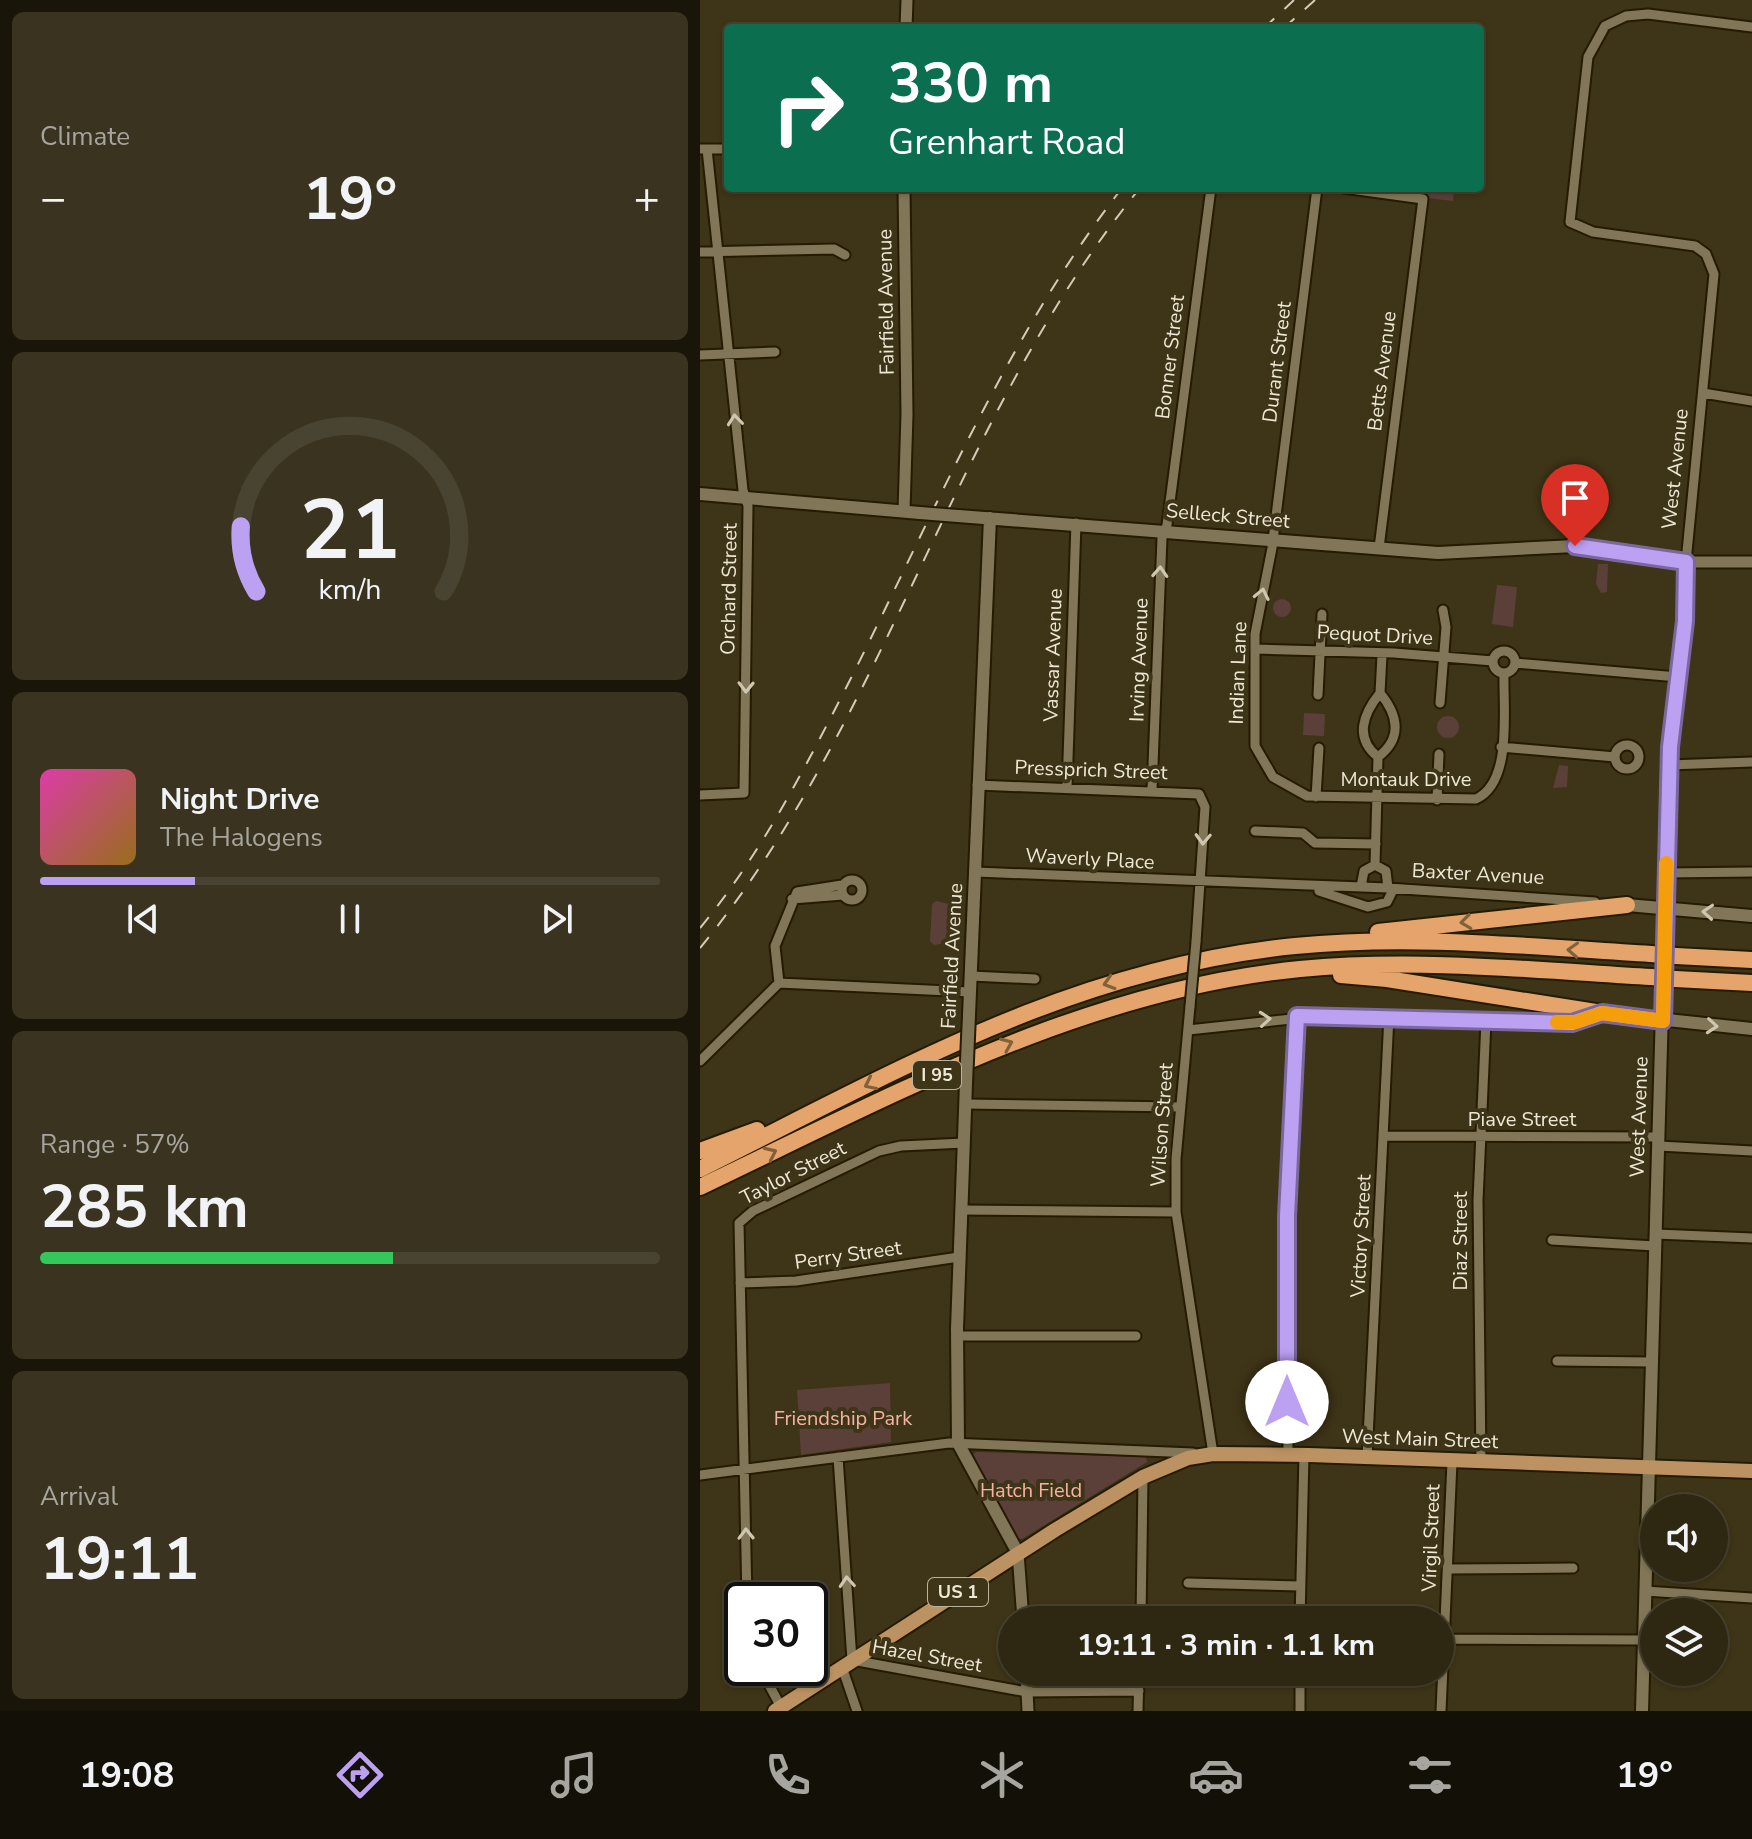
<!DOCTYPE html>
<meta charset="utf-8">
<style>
body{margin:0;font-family:"Nunito Sans",sans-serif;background:#3a331f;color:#f1f3f6;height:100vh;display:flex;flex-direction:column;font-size:30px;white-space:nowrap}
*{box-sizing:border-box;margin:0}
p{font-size:26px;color:#a7a59f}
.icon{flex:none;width:44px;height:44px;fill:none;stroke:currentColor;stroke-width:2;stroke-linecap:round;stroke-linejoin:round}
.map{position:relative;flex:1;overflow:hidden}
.panel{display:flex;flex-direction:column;gap:12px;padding:12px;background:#191509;width:700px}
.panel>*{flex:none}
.banner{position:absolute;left:24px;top:24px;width:760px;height:168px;border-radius:8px;box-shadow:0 2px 6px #0004,0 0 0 2px #494431;background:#0b6e4f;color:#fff;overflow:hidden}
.fabs{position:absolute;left:940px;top:1494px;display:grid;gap:16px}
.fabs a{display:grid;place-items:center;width:88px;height:88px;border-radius:50%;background:#2e2711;box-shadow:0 2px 6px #0004,0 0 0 2px #494431;font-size:40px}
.speed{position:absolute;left:24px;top:1582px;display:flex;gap:16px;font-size:40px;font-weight:700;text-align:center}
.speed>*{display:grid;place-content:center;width:104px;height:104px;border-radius:50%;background:#2e2711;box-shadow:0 2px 6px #0004,0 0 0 2px #494431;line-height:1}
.speed .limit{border:4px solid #111;border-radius:12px;background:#fff;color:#111}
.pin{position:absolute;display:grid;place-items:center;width:68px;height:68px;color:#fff;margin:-82px -34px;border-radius:50% 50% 50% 0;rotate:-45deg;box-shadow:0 0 8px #0007}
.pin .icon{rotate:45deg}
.me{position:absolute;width:88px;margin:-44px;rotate:0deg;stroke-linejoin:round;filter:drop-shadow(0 0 6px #0008)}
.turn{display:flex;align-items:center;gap:28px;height:168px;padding:0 32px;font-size:36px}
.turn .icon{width:104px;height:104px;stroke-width:2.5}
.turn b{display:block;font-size:56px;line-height:68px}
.big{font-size:60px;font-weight:700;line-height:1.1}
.panel .card{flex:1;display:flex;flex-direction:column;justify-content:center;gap:12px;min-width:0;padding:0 28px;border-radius:12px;background:#3a331f}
.panel .dial{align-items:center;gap:0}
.dial svg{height:208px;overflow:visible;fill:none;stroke:#494431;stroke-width:7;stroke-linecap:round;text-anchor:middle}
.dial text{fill:#f1f3f6;stroke:none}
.song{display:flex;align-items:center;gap:24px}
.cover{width:96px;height:96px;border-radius:12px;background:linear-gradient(135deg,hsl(320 70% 55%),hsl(40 70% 35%))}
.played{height:8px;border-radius:4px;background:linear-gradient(90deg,#bca0f2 25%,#494431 25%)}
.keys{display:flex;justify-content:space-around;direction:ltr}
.heat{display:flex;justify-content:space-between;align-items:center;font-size:44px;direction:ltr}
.charge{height:12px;border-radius:6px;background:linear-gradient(90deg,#34c759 57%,#494431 0)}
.trip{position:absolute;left:298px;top:1606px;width:456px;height:80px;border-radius:40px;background:#2e2711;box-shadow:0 2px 6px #0004,0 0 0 2px #494431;font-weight:700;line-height:80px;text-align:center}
.tabs{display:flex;height:128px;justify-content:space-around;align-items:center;background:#121007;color:#a7a59f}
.tabs .icon{width:56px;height:56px}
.tabs .active{color:#bca0f2}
.tabs b{font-size:36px;color:#f1f3f6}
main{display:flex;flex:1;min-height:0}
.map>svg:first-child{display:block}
</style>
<main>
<section class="panel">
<div class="card"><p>Climate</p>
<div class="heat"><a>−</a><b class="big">19°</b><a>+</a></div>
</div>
<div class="card dial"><svg viewBox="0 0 100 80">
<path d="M14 69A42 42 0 1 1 86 69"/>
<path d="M14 69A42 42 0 0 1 8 44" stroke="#bca0f2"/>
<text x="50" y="56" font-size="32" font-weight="700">21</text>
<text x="50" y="72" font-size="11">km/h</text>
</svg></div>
<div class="card">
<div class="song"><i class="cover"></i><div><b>Night Drive</b><p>The Halogens</p></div></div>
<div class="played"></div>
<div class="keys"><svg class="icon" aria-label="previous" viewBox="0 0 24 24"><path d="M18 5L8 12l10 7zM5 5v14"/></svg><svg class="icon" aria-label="pause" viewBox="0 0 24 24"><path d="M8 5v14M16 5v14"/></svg><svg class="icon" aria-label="next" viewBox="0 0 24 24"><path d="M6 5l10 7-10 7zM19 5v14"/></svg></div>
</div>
<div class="card"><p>Range · 57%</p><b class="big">285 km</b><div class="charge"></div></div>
<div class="card"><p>Arrival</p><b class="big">19:11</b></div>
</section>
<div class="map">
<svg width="1052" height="1711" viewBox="0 0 1052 1711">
<rect width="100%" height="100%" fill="#3e3417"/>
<!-- green -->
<path fill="#5b4039" d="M641 188H754L753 201Z
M898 564H908L907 592 901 593 896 584Z
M797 585 817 587 813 627 792 624Z
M573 608a9 9 0 1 1 18 0a9 9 0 1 1-18 0Z
M604 713 625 714 624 736 603 735Z
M737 727a11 11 0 1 1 22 0a11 11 0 1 1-22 0Z
M859 765 868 766 867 787 853 788Z
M236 901 253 905 252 942 234 945 230 941 232 904Z
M190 1383 191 1442 101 1455 97 1390Z
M277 1452 446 1457 447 1462 322 1539 316 1538 271 1455Z"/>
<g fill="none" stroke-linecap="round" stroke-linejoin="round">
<defs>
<path id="minor" d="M0 149H28
M617 188 572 548 555 634V746L573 777 607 796 776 799C813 782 803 709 804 673
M643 188 723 199 679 548
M0 252 134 249 145 255
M0 355 75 352
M1003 393 1052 401
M986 562 1014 274 1006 254 995 246 893 232 870 222 888 57 905 26 926 16 948 14 1052 27
M555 649 694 653 793 661
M793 662a11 11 0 1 1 22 0a11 11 0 1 1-22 0Z
M815 663 978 677
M680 693 682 655
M618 695 622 614
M740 703 746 627 743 610
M915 757a12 12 0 1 1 24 0a12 12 0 1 1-24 0Z
M801 747 915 757
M678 757C703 738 698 715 680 693
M678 757C654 738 663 714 680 693
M969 765 1052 762
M277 785 499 794 505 807 496 942
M367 788 376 523
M452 790 462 538 467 525 511 188
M0 795 44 793 48 506 43 490 7 149
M616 797 619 748
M737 800 739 754
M555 831 603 833 615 843 676 844
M675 865 678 757
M675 865 686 871 688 888
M276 872 688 888 895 902
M966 873 1052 872
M142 890a10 10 0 1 1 20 0a10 10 0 1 1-20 0Z
M661 887 664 871 675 865
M619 891 668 907 687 902 693 890
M92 899 143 895
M271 976 335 979
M79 983 75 946 97 892 142 885
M490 1006 476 1159V1212L513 1454H508
M488 1030 630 1015 872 1023 894 1015
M0 1061 79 983 270 992
M266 1104 481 1107
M685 1136 959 1137
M959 1146 1052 1151
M262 1210 476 1212
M956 1234 1052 1238
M852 1240 955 1246
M40 1283 96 1281 259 1257
M257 1336H436
M857 1361 952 1362
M588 1455 587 1216 597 1016
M138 1457 152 1660 327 1692 439 1691
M667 1458 689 1016
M781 1462 778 1200 786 1021
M0 1475 249 1443 493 1453
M748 1569 873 1568
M488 1583 600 1586
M945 1591 1052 1598
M47 1600 39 1223 53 1211 179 1151 201 1146 264 1143
M441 1620 443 1477
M600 1620 604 1455
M746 1639 944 1640
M142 1667 157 1711
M60 1668 81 1707
M438 1711 439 1672
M600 1711V1672
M741 1711 752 1462"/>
<path id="tertiary" d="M206 28 207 0
M204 188 207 414 204 511
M986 562H1052
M318 1553 323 1620
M326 1672 328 1711"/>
<path id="secondary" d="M0 494 220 513
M258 516 738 553 875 546 986 562 985 625 969 765 942 1711
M927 905 1052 916
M902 1013 1052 1029
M269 1015 290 518
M266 1083 257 1329 258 1443 318 1553"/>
<path id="primary" d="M75 1711 355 1530 443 1477 488 1458 513 1454 609 1455 1052 1471"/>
<path id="motorway" d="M678 932 927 905
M976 956 1052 960
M641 975 687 979 902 1013
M975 979 1052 983
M0 1151 57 1130
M0 1169C197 1071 372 968 595 946 714 934 833 947 951 954
M0 1187C193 1095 384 990 600 969 716 958 834 970 951 977"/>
</defs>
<!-- minor casing -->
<use href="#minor" stroke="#251b00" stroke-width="13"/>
<!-- tertiary casing -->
<use href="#tertiary" stroke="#251b00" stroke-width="15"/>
<!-- secondary casing -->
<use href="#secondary" stroke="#251b00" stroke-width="16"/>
<!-- primary casing -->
<use href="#primary" stroke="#251b00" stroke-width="18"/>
<!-- motorway casing -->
<use href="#motorway" stroke="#251b00" stroke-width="20"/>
<!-- minor -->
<use href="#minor" stroke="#817657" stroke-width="9"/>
<!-- tertiary -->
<use href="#tertiary" stroke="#817657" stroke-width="11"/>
<!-- secondary -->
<use href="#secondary" stroke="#817657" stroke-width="12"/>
<!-- primary -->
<use href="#primary" stroke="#bc9263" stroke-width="14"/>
<!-- motorway -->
<use href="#motorway" stroke="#e4a46b" stroke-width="16"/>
<!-- rail -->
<path stroke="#d3ccba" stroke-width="2" stroke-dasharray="14 14" stroke-linecap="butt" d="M564 28 594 0
M584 28 615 0
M0 928C62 853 106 766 150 680 234 514 307 336 422 188
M0 948C187 720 253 417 440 188"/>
<defs>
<path id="minor-bridge" d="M490 1006 496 942"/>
<path id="secondary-bridge" d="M220 513 258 516
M266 1083 269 1015"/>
<path id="motorway-bridge" d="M951 954 976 956
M951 977 975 979"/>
</defs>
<!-- minor-bridge casing -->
<use href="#minor-bridge" stroke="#251b00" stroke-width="13" stroke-linecap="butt"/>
<!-- secondary-bridge casing -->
<use href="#secondary-bridge" stroke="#251b00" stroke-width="16" stroke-linecap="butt"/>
<!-- motorway-bridge casing -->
<use href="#motorway-bridge" stroke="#251b00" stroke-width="20" stroke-linecap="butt"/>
<!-- minor-bridge -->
<use href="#minor-bridge" stroke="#817657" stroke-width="9"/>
<!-- secondary-bridge -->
<use href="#secondary-bridge" stroke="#817657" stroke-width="12"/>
<!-- motorway-bridge -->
<use href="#motorway-bridge" stroke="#e4a46b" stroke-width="16"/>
</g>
<!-- one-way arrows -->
<defs><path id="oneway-chevron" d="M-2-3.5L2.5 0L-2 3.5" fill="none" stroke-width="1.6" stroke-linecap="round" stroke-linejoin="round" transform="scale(2)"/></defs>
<g stroke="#cdc6b1">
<use href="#oneway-chevron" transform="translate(35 420) rotate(-96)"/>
<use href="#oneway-chevron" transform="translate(460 572) rotate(-87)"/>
<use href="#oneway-chevron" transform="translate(562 594) rotate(-78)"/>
<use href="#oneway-chevron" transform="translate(46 687) rotate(91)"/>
<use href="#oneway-chevron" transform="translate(503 839) rotate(92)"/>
<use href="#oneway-chevron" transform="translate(1008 912) rotate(-176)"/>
<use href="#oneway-chevron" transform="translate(565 1019) rotate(-5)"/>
<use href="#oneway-chevron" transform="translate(1012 1026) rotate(5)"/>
<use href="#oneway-chevron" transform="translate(46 1534) rotate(-91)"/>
<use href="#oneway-chevron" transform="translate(147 1582) rotate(-94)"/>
</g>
<g stroke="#806139">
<use href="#oneway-chevron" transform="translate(766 922) rotate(173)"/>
<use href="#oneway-chevron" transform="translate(873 950) rotate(-177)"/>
<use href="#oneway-chevron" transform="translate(409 983) rotate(163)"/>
<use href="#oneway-chevron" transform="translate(307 1044) rotate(-23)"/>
<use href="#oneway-chevron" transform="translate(170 1084) rotate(154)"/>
<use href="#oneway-chevron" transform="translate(71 1153) rotate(-25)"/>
</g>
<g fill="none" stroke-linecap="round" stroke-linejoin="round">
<defs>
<path id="route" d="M587 1402V1216L597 1016 872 1023 902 1013 963 1021 970 747 985 621 986 562 875 546"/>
</defs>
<!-- route casing -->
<use href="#route" stroke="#7a689d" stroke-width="20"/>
<!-- route -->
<use href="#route" stroke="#bca0f2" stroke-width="14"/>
<!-- slow -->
<path stroke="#f59e0b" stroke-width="14" d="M857 1022H876L902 1013 963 1021 966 863"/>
</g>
<g text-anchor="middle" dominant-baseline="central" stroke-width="8" stroke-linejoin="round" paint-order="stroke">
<!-- shield labels -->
<g fill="#3e3417" stroke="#b9b29d" stroke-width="2">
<rect x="213" y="1061" width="48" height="28" rx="6"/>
<rect x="228" y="1578" width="60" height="28" rx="6"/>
</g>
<g font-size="18" font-weight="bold" fill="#eee8d7">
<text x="237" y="1075">I 95</text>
<text x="258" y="1592">US 1</text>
</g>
<!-- street labels -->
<g font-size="20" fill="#eee8d7" stroke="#3e3417">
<text transform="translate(186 302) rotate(-91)">Fairfield Avenue</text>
<text transform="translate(470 357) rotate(-83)">Bonner Street</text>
<text transform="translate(577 362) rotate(-83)">Durant Street</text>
<text transform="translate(682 371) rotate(-83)">Betts Avenue</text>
<text transform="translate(975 469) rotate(-84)">West Avenue</text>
<text transform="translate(528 516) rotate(5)">Selleck Street</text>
<text transform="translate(29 589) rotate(-89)">Orchard Street</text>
<text transform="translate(675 635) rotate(3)">Pequot Drive</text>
<text transform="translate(353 655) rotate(-88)">Vassar Avenue</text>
<text transform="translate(439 660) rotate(-88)">Irving Avenue</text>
<text transform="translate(538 673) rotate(-88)">Indian Lane</text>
<text transform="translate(391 770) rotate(2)">Pressprich Street</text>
<text x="706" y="779">Montauk Drive</text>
<text transform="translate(390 859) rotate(3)">Waverly Place</text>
<text transform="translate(778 874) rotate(3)">Baxter Avenue</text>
<text transform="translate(252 956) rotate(-87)">Fairfield Avenue</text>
<text transform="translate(939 1117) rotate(-88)">West Avenue</text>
<text x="822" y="1119">Piave Street</text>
<text transform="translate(462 1125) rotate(-86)">Wilson Street</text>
<text transform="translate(93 1173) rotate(-27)">Taylor Street</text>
<text transform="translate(661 1236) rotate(-87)">Victory Street</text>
<text transform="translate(760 1241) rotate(-90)">Diaz Street</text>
<text transform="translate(148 1255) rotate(-8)">Perry Street</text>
<text transform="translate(720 1439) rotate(2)">West Main Street</text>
<text transform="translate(731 1538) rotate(-88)">Virgil Street</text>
<text transform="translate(227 1656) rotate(10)">Hazel Street</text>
</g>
<!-- park labels -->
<g font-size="20" fill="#f5b3a3" stroke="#3e3417">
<text x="143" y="1418">Friendship Park</text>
<text x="331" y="1490">Hatch Field</text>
</g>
</g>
</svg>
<div class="fabs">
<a><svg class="icon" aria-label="sound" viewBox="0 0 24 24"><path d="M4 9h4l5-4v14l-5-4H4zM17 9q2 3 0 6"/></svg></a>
<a><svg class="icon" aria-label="layers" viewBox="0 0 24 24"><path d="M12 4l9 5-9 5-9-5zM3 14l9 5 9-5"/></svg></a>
</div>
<div class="speed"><div class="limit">30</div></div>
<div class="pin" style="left:875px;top:546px;background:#d93025"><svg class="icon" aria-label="arrive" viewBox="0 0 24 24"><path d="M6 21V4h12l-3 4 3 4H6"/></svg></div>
<svg class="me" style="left:587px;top:1402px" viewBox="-20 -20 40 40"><circle r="19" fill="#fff"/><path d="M0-13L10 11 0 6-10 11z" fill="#bca0f2"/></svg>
<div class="trip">19:11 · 3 min · 1.1 km</div>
<div class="banner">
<div class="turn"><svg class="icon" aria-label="right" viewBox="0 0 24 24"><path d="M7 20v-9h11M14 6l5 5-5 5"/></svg><div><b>330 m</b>Grenhart Road</div></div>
</div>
</div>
</main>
<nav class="tabs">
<b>19:08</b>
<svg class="icon active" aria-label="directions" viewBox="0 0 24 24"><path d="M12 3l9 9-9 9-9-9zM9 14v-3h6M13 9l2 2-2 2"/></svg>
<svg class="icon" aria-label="music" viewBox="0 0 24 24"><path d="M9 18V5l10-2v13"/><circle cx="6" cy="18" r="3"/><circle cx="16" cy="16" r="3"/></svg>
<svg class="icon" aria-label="phone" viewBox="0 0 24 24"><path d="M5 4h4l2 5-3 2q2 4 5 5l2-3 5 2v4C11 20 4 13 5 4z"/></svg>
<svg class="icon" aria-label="climate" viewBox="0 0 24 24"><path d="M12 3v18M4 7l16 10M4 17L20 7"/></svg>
<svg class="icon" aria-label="car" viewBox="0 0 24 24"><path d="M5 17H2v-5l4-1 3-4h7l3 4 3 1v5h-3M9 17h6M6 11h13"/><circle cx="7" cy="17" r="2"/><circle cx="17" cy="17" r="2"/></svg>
<svg class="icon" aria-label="filters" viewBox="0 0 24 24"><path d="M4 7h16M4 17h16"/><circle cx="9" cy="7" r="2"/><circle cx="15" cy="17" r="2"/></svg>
<b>19°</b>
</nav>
